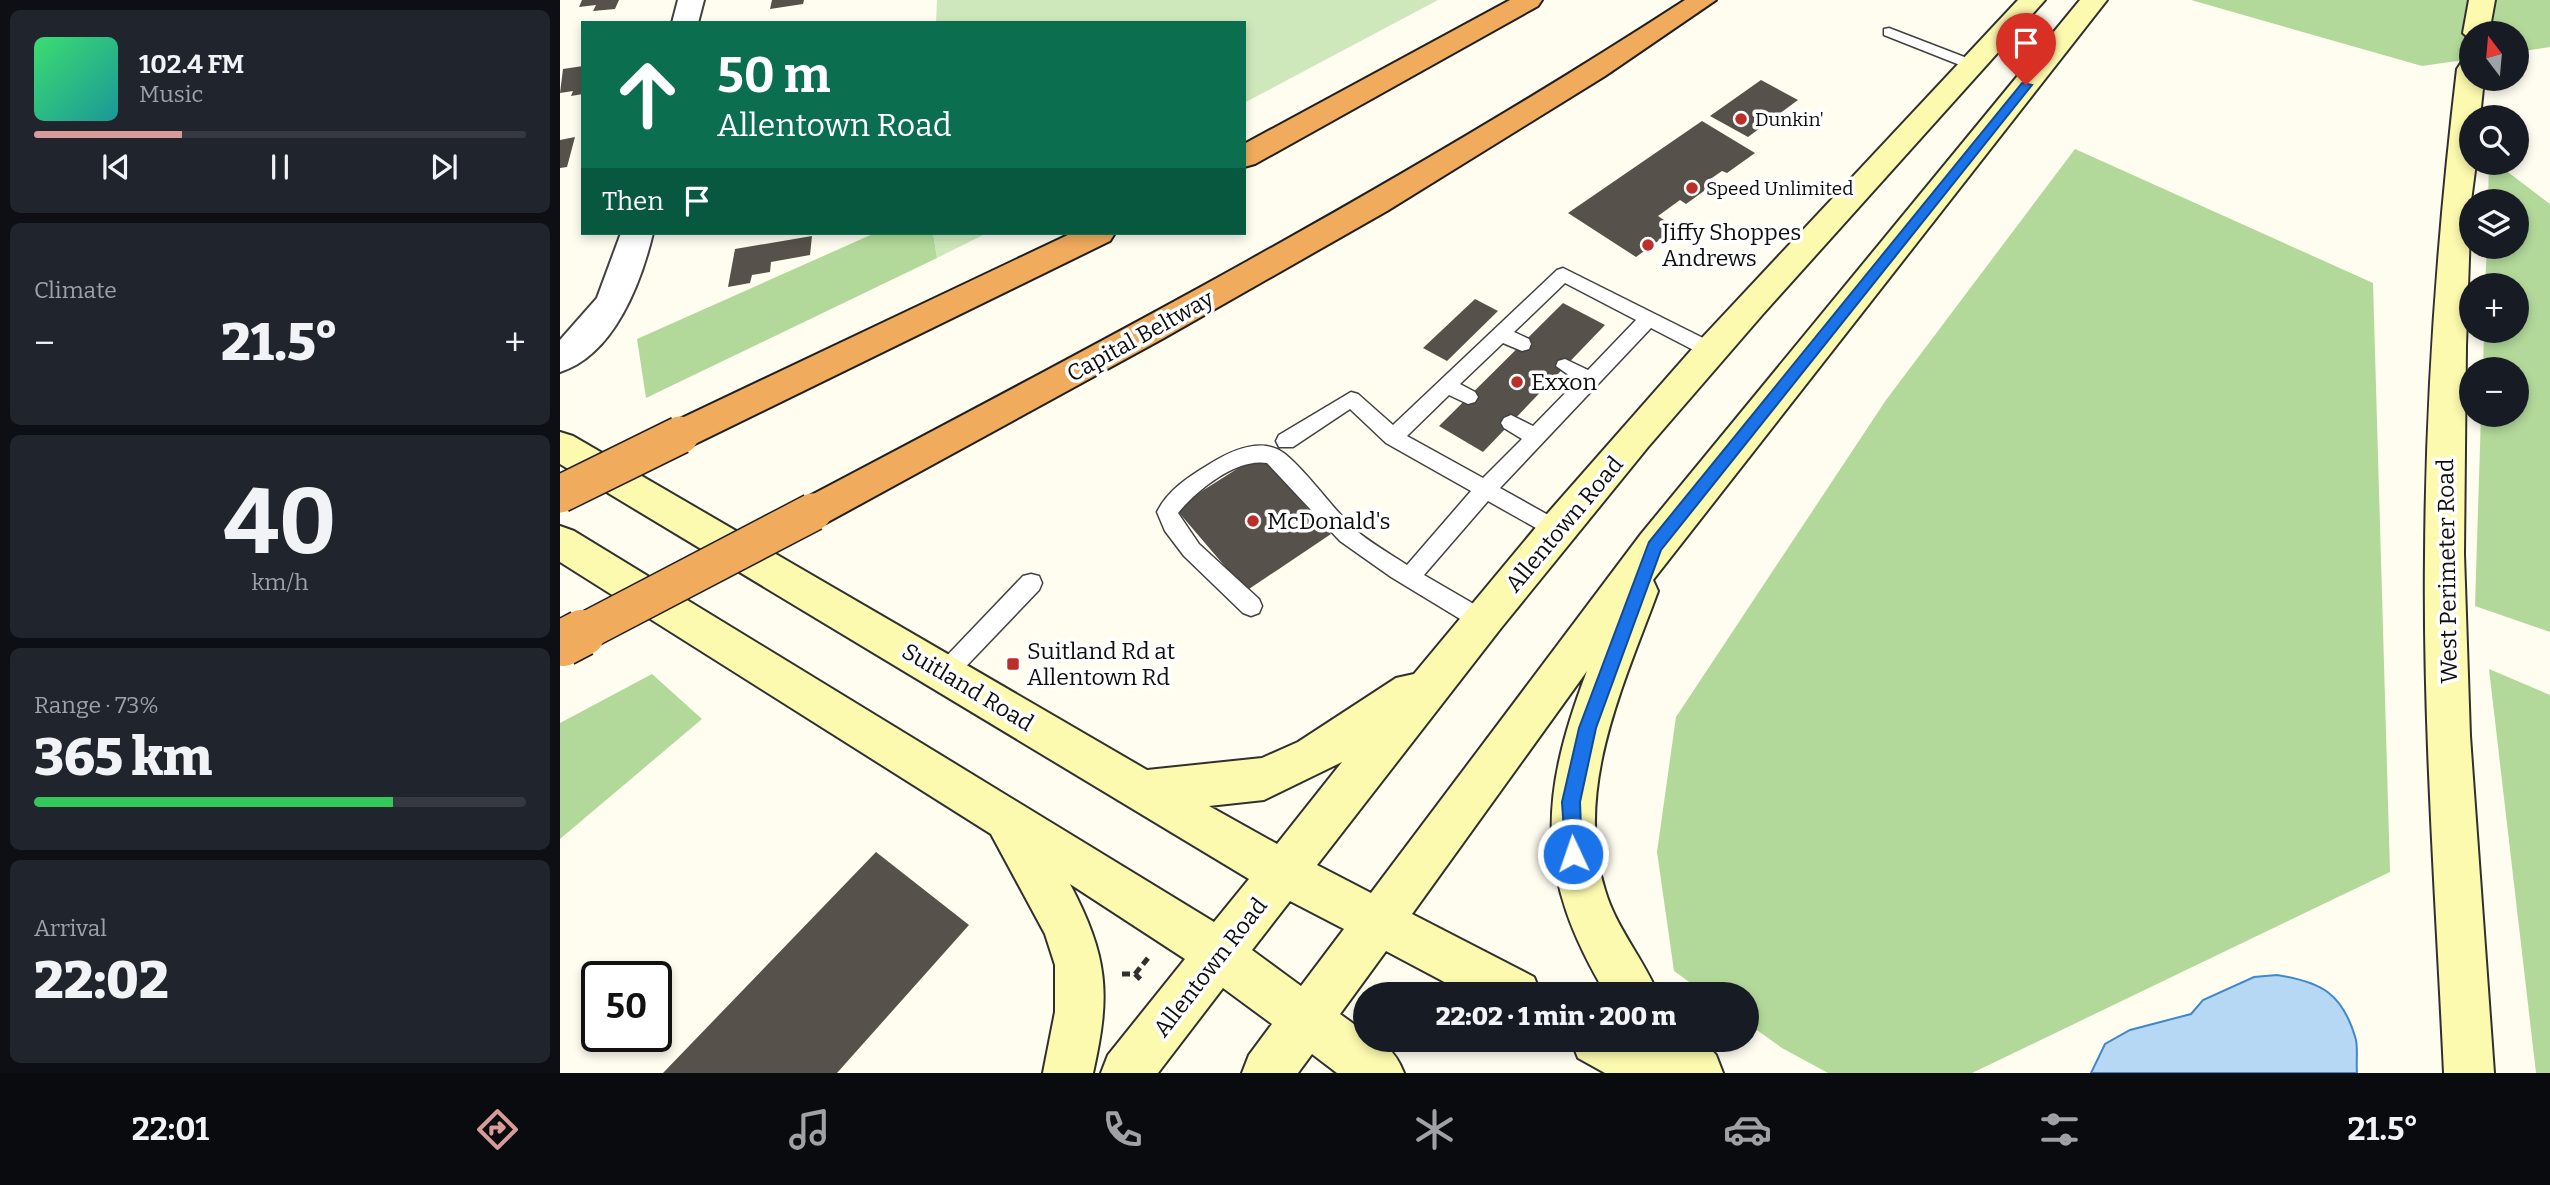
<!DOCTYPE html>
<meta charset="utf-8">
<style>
body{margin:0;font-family:Bitter,serif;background:#20242c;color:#f1f3f6;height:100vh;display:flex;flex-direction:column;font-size:26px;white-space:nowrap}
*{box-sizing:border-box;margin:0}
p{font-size:23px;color:#9ea1a6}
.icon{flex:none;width:38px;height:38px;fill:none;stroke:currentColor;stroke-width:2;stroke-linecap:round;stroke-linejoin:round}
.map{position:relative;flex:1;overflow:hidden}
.details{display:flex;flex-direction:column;gap:10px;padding:10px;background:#0d0f14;width:560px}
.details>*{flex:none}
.hud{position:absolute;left:21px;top:21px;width:665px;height:214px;border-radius:0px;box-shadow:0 4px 10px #0003;background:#0b6e4f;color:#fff;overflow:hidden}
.needle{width:46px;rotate:344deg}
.fabs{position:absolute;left:1899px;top:21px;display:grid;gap:14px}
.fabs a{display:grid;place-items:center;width:70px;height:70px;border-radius:50%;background:#171b24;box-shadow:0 4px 10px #0003;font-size:35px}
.speed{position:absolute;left:21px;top:961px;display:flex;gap:14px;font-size:35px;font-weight:700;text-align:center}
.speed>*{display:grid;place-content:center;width:91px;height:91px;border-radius:50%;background:#171b24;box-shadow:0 4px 10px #0003;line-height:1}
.speed .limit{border:4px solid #111;border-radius:10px;background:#fff;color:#111}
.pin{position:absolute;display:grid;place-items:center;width:60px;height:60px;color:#fff;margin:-72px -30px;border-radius:50% 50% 50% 0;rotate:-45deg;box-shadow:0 0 7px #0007}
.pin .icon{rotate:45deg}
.me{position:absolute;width:77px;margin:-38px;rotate:357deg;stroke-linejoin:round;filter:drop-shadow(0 0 5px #0008)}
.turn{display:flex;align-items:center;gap:24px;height:147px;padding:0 21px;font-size:32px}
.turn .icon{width:91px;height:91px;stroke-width:2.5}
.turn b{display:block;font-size:49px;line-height:60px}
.then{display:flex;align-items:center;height:66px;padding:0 21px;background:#0003;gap:14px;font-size:26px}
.big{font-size:52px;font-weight:800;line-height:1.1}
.details .widget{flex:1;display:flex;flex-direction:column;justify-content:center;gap:10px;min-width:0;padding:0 24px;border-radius:10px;background:#20242c}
.details .dial{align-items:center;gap:0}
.dial b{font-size:91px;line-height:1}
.song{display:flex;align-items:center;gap:21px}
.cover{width:84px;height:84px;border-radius:10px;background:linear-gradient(135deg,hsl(140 70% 55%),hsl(180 70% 35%))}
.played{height:7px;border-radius:4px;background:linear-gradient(90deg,#d99a9a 30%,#363941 30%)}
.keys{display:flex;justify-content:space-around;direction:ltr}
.heat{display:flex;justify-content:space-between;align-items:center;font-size:38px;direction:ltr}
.charge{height:10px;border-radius:5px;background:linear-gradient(90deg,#34c759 73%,#363941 0)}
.trip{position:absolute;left:793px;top:982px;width:406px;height:70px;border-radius:35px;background:#171b24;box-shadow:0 4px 10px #0003;font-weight:800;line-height:70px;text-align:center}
.menu{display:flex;height:112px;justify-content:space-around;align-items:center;background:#090b0e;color:#9ea1a6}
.menu .icon{width:49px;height:49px}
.menu .on{color:#d99a9a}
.menu b{font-size:32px;color:#f1f3f6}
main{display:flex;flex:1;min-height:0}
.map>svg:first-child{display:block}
</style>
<main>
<section class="details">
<div class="widget">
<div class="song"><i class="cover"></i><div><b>102.4 FM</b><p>Music</p></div></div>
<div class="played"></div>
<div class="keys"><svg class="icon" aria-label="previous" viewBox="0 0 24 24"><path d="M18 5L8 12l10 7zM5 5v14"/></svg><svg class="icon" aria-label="pause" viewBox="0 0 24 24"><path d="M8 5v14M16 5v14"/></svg><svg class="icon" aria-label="next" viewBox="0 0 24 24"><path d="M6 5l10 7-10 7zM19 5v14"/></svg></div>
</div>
<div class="widget"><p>Climate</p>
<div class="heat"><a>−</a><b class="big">21.5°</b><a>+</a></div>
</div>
<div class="widget dial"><b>40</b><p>km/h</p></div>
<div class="widget"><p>Range · 73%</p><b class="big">365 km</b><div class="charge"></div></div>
<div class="widget"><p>Arrival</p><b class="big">22:02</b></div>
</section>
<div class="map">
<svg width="1990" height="1073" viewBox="0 0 1990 1073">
<rect width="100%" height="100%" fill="#fffdf0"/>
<!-- green -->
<path fill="#cfe8bb" d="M377 0H878L684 103V23H376Z
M373 233H427L377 258Z"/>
<!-- forest -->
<path fill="#b2d99a" d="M1631 0H1990V47L1957 52 1956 33H1911V59L1862 66Z
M1515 149 1813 283 1830 872 1412 1073H1268L1222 1048 1187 1023 1186 994H1146L1114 971 1097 852 1116 717 1326 400Z
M1929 163H1936L1990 204V632L1915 606 1921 415H1956V369H1923L1924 331H1956V285H1925L1927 247H1956V201H1928Z
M315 233H373L377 258 86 398 77 339Z
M1929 669 1990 695V1073H1976Z
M92 674 142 719 0 839V723Z"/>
<!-- water -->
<path fill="#b6d8f4" stroke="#4088c9" stroke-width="2" d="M1717 975C1761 982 1783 993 1796 1040 1798 1050 1796 1063 1797 1073H1531L1545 1044 1570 1030 1631 1014 1643 1000 1694 977Z"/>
<!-- building -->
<path fill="#57514b" d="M22 0H59L55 9 33 11 36 5 19 7Z
M212 0H244L243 4 210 9Z
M23 66V94L11 96 13 91 0 93 3 69Z
M1201 80 1238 100 1188 137 1150 116Z
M1142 121 1195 153 1167 173 1162 171 1149 180 1155 183 1126 204 1120 200 1098 216 1116 228 1076 257 1008 213Z
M15 137 7 167 0 168V140Z
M252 236 250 255 211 262 210 272 192 275 190 283 168 287 175 249Z
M915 299 938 311 887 361 863 348Z
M1003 303 1045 325 923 452 879 426Z
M699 455 771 534 686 591 615 508Z
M316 852 409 925 277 1073H103Z"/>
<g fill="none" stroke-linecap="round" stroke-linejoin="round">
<defs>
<path id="lane" d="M1329 28 1420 63 1423 66 1415 71 1410 69 1324 35V29Z
M1003 268 1157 345 1159 350 1157 355H1143L1091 328 940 488 1006 525 1009 531 1006 537 999 540 992 537 928 501 864 575 931 614 934 621 931 628 923 631 915 628 831 577 780 541 707 463C676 458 637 490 618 513L639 544 699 599 702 606 699 613 691 616 683 613 624 556 605 531 597 512C607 491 628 477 648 465 667 453 696 438 719 450 738 460 774 510 793 528 809 542 829 553 847 565L911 491 826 443 790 409 733 447H719L716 441 719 435 791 392 798 394 833 425 997 270ZM1005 283 1076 320 1028 370 1005 359 998 361 996 366 1017 381 973 426 951 415 944 418 941 423 944 428 962 439 923 478 847 436 889 395 908 404 915 402 918 397 915 392 900 384 943 343 962 351 969 349 971 344 969 339 954 332Z
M471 574 479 576 482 583 479 590 394 679 386 682 378 679 375 672 378 665 463 576Z"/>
<path id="street" d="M118 0H144L138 23H112Z
M61 233H93C81 283 54 355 0 372V340L37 298Z"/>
<path id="secondary" d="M1458 0H1485L1203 314 1088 447 941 628 757 865 811 893 1081 534 1520 0H1547L1093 580 1098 591C1064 684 1013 790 1045 890 1056 928 1083 958 1098 994H1046C975 875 979 798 1027 671L852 914 974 977 981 994H907L826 951 780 1014 805 1032V1040C826 1040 837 1055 844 1073H777L752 1054 738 1073H682L689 1055 712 1024 663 988 598 1073H541L548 1055 625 959 510 884C548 957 551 993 533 1073H483L495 1012V965L485 934 431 834 0 562V526L14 531 654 922 689 879 0 464V432L13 436 587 770 702 758 738 742 836 678 854 674 987 514 1140 340ZM782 762 717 844 649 806 704 800ZM730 901 784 929 741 986 692 950Z
M1909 0H1935L1929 33H1911V40L1903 33Z
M1911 61V79H1924L1920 117H1911V163H1916L1911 201 1906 346 1904 554 1910 736 1934 1073H1884C1876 900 1863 728 1865 555 1866 392 1878 230 1897 69L1901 63Z
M1011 1040H1143L1156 1055 1163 1073H1045L1018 1058Z"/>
<path id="highway" d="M950 0H982L978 6 695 164 684 167V144Z
M1125 0H1156L1045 76 827 211 604 338 266 523 253 528 240 523 234 512 240 501C540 343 840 185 1125 0Z
M512 233H555L550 241 133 445 120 449 107 445 102 435 107 425Z"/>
</defs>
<!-- lane casing -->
<use href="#lane" stroke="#414141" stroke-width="3"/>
<!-- street casing -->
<use href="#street" stroke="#414141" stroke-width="4"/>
<!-- secondary casing -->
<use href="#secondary" stroke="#303030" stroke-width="4"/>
<!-- highway casing -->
<use href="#highway" stroke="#1f1f1f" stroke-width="4"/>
<!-- path -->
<path stroke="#303030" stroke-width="5" stroke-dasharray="8 4.5" stroke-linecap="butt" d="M562 974H575L582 981
M575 974 588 958"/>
<!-- lane -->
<use href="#lane" fill="#fff" fill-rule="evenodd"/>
<!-- street -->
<use href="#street" fill="#fff" fill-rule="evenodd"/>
<!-- secondary -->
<use href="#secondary" fill="#fcfaae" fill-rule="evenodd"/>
<!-- highway -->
<use href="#highway" fill="#f0ab5d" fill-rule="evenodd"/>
<defs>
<path id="highway-bridge-far1" d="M0 494 120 435
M18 635 253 512"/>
<path id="highway-bridge" d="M3 643 22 633"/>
</defs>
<!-- highway-bridge-far1 casing -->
<use href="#highway-bridge-far1" stroke="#1f1f1f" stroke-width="40" stroke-linecap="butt"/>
<!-- highway-bridge casing -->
<use href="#highway-bridge" stroke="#1f1f1f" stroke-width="49" stroke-linecap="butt"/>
<!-- highway-bridge-far1 -->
<use href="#highway-bridge-far1" stroke="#f0ab5d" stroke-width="37"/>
<!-- highway-bridge -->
<use href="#highway-bridge" stroke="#f0ab5d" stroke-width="46"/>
</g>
<!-- route -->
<path fill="#1a73e8" stroke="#114b97" stroke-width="2" d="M1462 83 1472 85 1101 550 1036 728 1020 802 1022 854 1020 861 1013 864 1006 861 1002 802 1019 728 1089 542Z"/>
<!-- markers -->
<g fill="#bb2e2a" stroke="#fff" stroke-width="2.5">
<circle cx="1181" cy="119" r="7"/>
<circle cx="1132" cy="188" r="7"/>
<circle cx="1088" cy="245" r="7"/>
<circle cx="957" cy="382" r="7"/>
<circle cx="693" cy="521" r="7"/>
<rect x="446" y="657" width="14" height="14" rx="3.5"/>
</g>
<g text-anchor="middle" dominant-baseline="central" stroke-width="7" stroke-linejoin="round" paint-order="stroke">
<!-- far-poi labels -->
<g font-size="19" fill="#0e0e0e" stroke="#fff" text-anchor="start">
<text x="1195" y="119">Dunkin'</text>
<text x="1146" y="188">Speed Unlimited</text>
</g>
<!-- poi labels -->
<g font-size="23" fill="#0e0e0e" stroke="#fff" text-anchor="start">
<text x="1102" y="232">Jiffy Shoppes<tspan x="1102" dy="26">Andrews</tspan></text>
<text x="971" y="382">Exxon</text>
<text x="707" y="521">McDonald's</text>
<text x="467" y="651">Suitland Rd at<tspan x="467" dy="26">Allentown Rd</tspan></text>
</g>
<!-- street labels -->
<g font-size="23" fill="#0e0e0e" stroke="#fff">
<text transform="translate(580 336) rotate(-29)">Capital Beltway</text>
<text transform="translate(1004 524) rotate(-50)">Allentown Road</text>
<text transform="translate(1887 571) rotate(-91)">West Perimeter Road</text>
<text transform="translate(408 687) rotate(31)">Suitland Road</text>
<text transform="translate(650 967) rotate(-52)">Allentown Road</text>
</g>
</g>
</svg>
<div class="fabs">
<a><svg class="needle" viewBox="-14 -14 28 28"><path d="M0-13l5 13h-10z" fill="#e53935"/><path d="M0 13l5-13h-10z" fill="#9ea1a6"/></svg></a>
<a><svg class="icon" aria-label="search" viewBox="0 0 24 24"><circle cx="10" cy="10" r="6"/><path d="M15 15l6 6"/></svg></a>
<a><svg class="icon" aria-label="layers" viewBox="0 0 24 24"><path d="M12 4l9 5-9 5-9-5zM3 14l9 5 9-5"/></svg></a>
<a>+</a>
<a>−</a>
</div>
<div class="speed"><div class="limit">50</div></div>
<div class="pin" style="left:1466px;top:85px;background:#d93025"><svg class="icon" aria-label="arrive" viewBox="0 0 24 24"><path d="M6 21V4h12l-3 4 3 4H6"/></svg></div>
<svg class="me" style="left:1013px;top:854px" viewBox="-20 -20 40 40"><circle r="17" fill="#1a73e8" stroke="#fff" stroke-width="3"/><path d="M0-11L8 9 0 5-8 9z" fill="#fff"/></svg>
<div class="trip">22:02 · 1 min · 200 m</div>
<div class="hud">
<div class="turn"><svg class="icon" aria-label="ahead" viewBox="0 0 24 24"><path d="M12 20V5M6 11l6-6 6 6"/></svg><div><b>50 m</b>Allentown Road</div></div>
<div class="then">Then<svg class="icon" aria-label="arrive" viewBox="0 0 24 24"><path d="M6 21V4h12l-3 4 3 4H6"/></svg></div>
</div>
</div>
</main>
<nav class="menu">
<b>22:01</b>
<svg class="icon on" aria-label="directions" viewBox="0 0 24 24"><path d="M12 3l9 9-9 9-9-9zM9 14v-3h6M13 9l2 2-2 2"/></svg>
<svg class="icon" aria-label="music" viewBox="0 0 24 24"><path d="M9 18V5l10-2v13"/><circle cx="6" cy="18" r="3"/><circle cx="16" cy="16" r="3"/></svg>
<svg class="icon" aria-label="phone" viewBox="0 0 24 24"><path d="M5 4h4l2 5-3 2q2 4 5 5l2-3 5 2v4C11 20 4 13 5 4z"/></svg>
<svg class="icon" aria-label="climate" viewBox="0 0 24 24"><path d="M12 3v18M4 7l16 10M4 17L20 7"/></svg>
<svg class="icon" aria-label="car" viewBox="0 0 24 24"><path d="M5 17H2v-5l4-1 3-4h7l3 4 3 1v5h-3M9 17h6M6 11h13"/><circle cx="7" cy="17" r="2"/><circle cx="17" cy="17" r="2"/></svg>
<svg class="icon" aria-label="filters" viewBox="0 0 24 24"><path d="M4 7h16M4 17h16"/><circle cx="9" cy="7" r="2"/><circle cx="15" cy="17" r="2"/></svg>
<b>21.5°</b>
</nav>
